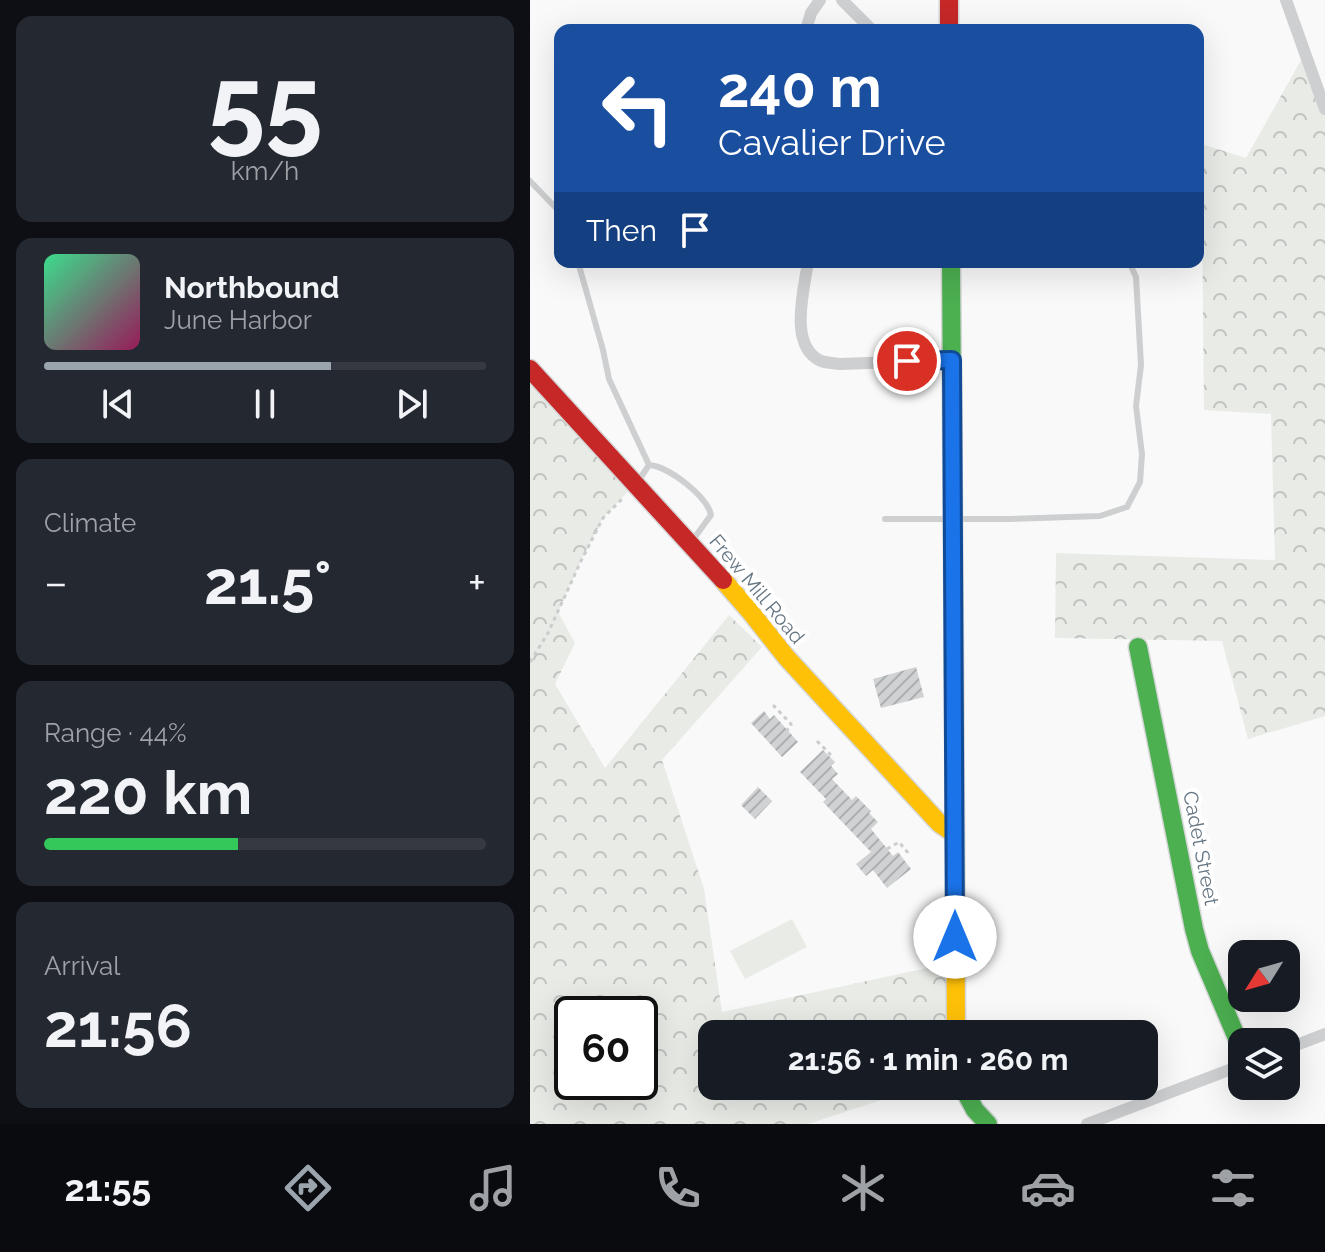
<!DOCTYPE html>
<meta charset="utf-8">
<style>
body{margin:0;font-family:Raleway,sans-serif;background:#242831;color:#f1f3f6;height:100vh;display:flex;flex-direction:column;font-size:30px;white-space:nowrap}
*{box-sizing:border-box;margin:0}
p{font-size:26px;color:#9ea1a6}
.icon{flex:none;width:44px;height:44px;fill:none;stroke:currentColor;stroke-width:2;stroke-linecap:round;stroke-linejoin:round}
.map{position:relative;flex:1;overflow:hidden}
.side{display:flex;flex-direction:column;gap:16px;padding:16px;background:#0d0f14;width:530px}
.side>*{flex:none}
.top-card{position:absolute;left:24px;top:24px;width:650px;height:244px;border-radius:16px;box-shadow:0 8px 32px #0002;background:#1a4fa0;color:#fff;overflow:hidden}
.needle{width:52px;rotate:233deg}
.tools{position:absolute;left:698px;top:940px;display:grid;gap:16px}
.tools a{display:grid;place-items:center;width:72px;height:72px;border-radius:16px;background:#171b24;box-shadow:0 8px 32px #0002;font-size:40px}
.speed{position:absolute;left:24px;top:996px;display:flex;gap:16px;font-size:40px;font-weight:700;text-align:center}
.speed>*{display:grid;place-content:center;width:104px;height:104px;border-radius:50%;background:#171b24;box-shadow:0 8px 32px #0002;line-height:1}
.speed .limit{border:4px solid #111;border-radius:12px;background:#fff;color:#111}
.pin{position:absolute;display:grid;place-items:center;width:68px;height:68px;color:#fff;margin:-34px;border:4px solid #fff;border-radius:50%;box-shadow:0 2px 8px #0007}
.me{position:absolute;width:88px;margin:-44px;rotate:0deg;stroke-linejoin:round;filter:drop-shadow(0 0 6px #0008)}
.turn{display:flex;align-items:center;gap:28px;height:168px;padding:0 32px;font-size:36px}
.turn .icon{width:104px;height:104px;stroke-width:2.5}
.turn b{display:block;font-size:56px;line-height:68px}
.then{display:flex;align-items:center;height:76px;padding:0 32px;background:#0003;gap:16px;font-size:30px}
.big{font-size:60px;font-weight:700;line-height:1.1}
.side .widget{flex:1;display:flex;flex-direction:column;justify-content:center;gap:12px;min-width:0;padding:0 28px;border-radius:16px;background:#242831}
.side .dial{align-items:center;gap:0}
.dial b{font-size:104px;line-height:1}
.song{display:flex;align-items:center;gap:24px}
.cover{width:96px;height:96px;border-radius:12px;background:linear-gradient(135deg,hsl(150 70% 55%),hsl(330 70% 35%))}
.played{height:8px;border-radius:4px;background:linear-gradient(90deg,#99a4ac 65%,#363941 65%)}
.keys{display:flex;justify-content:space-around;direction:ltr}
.heat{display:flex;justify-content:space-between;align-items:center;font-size:44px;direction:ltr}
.charge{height:12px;border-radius:6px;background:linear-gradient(90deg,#34c759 44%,#363941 0)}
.trip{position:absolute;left:168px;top:1020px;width:460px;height:80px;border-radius:16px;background:#171b24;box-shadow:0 8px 32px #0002;font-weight:700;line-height:80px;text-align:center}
.dock{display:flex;height:128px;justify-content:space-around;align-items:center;background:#090b0e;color:#9ea1a6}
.dock .icon{width:56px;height:56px}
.dock .on{color:#99a4ac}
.dock b{font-size:36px;color:#f1f3f6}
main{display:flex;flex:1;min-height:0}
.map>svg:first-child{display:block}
</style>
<main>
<section class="side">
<div class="widget dial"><b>55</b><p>km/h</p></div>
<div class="widget">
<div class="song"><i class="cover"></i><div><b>Northbound</b><p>June Harbor</p></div></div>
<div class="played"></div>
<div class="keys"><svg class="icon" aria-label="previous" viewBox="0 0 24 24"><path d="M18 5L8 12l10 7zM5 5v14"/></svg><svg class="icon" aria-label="pause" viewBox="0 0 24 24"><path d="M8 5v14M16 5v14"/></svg><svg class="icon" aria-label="next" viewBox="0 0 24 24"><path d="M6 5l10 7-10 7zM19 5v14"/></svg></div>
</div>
<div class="widget"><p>Climate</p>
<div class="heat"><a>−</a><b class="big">21.5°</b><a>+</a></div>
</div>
<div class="widget"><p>Range · 44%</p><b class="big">220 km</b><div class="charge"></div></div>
<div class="widget"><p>Arrival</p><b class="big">21:56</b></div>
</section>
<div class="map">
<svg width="795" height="1124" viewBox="0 0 795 1124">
<defs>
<pattern id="forest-crowns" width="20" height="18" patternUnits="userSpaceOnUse" patternTransform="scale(2)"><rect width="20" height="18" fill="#e8ebe6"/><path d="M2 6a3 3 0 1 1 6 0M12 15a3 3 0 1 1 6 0" fill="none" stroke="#c0c3c0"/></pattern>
<pattern id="building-hatch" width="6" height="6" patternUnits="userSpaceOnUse" patternTransform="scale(2)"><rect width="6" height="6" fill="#d0d2d3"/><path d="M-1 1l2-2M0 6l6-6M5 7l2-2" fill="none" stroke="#acafb1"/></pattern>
</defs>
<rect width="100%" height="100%" fill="#f9f9f9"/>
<!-- forest -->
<path fill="url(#forest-crowns)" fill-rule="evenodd" d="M775 53 795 109V716L718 739 692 641 525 638 526 553 745 560 741 414 674 410 672 218 668 217V143L716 158Z
M0 369 106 483 73 518 51 561 28 612 45 643 25 684 75 768 199 615 232 647 132 760 174 889 192 1012 425 962 426 1034H182V1086H394L278 1124H0ZM42 1014H110V1082H42Z"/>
<!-- pitch -->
<path fill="#e8ebe6" d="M262 919 277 947 215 979 200 951Z"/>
<!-- building -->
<path fill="url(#building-hatch)" d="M386 667 394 697 351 708 343 679Z
M234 711 240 719 244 715 268 742 252 757 221 723Z
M293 750 305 762 301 766 308 774 302 779 322 800 326 796 341 811 339 813 348 822 341 829 363 856 368 852 381 869 357 888 343 870 336 876 326 864 341 852 293 802 296 799 270 772Z
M228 787 242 801 225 819 211 805Z"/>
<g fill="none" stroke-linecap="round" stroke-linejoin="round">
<defs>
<path id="fast" d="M421 262 424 674
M608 647 664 929 670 951 712 1050
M432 1086 445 1110 458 1124"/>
<path id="slow" d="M193 580 219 610 257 658 409 823 425 834
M424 674 426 1034"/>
<path id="jam" d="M419 0V30
M0 369 193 580"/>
</defs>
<!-- fast casing -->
<use href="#fast" stroke="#d5d6d7" stroke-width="21"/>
<!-- slow casing -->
<use href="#slow" stroke="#d5d6d7" stroke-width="21"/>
<!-- jam casing -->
<use href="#jam" stroke="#d5d6d7" stroke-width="21"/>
<!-- path -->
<path stroke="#cbcccd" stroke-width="3" stroke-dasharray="4 4" stroke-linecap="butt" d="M0 662 18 633 51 561 73 518 93 498
M243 705 261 724V727L257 730
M287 741 300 754 298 756
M357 849 369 842 379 854"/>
<!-- lane -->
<path stroke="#cecfd0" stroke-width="6" d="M0 181 26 208 30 216
M48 262 73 350 79 379 119 465
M107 483 119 465C138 466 177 496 181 515L162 541
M355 519H480L570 516 597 507 610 482 612 454 606 406 611 365 606 277 599 262"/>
<!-- street -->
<path stroke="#cecfd0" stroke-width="12" d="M312 0 342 30
M756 0 795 109
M276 30 281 13 290 0
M278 262C274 290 258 346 291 361 297 363 304 363 310 364L422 360
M756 1049 795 1034
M557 1124 712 1065"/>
<!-- fast -->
<use href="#fast" stroke="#4caf50" stroke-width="18"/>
<!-- slow -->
<use href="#slow" stroke="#ffc107" stroke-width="18"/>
<!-- jam -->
<use href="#jam" stroke="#c62828" stroke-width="18"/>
</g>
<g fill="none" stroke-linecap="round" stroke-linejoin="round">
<defs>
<path id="route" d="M377 361 422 360 425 937"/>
</defs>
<!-- route casing -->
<use href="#route" stroke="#114b97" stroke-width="20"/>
<!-- route -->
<use href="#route" stroke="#1a73e8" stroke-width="14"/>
</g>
<g text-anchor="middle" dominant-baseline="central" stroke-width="8" stroke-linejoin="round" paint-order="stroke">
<!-- street labels -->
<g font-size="20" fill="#657683" stroke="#fff">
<text transform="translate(227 589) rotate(50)">Frew Mill Road</text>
<text transform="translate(671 848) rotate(79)">Cadet Street</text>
</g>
</g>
</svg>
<div class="tools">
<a><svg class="needle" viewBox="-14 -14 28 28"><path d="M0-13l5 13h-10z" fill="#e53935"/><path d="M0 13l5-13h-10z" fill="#9ea1a6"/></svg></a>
<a><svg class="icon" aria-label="layers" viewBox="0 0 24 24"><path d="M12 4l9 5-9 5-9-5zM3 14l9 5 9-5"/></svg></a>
</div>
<div class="speed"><div class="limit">60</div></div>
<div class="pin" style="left:377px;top:361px;background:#d93025"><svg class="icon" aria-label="arrive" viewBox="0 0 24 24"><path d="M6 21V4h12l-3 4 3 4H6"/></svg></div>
<svg class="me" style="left:425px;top:937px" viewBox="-20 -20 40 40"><circle r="19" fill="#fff"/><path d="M0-13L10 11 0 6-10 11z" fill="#1a73e8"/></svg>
<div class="trip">21:56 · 1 min · 260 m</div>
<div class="top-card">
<div class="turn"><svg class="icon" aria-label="left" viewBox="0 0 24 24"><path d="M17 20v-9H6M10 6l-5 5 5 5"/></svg><div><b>240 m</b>Cavalier Drive</div></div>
<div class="then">Then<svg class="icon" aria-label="arrive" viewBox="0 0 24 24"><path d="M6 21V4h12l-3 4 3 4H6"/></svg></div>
</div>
</div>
</main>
<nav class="dock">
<b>21:55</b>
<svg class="icon on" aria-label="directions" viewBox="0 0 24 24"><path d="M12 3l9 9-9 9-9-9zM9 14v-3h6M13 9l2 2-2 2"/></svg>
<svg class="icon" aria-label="music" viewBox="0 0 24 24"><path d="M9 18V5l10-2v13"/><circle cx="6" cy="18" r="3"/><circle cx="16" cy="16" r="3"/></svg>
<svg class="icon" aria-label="phone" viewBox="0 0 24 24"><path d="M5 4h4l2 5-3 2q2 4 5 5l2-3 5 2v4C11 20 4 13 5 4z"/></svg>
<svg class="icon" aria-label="climate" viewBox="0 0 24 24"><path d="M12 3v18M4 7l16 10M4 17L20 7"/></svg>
<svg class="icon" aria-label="car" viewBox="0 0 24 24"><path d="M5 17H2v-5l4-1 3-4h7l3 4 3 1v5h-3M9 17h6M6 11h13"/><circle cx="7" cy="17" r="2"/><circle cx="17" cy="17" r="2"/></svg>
<svg class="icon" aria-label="filters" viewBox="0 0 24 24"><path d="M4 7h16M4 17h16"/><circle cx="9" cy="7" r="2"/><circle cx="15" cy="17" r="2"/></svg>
</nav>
